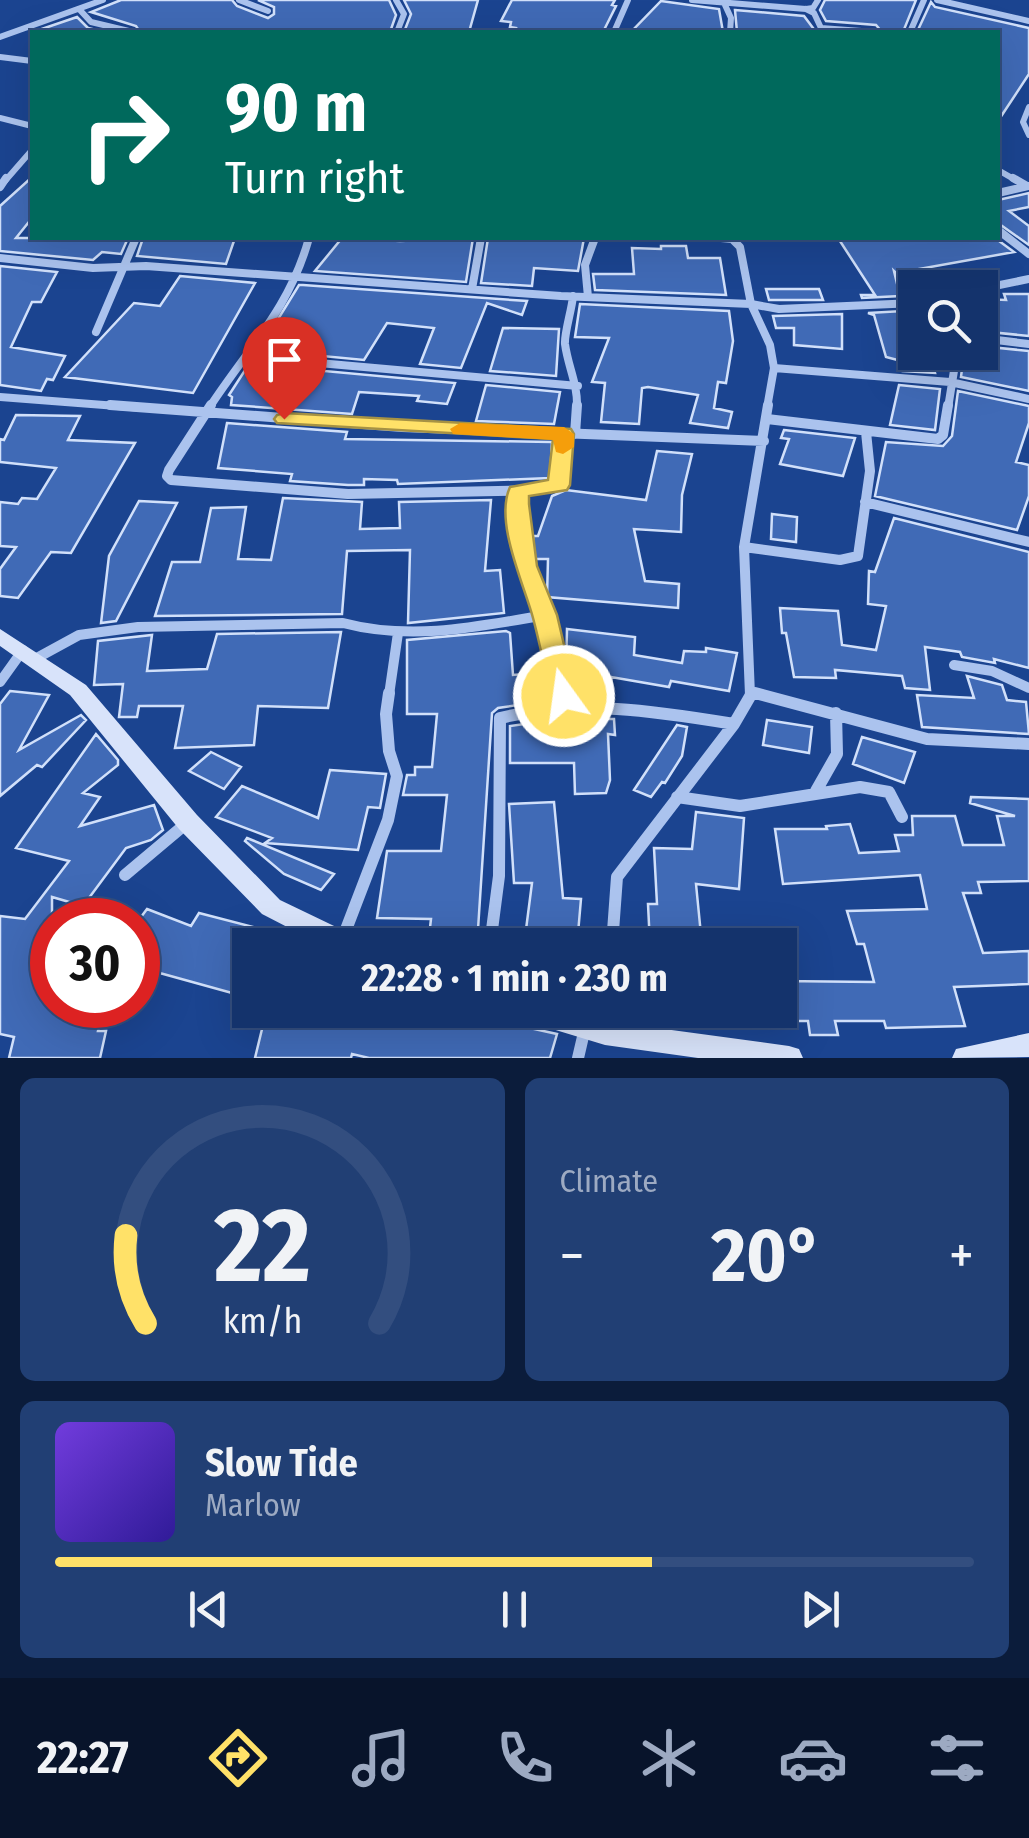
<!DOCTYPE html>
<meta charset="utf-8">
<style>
body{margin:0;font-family:"Fira Sans Condensed",sans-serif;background:#213f74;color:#f1f3f6;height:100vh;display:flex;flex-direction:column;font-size:38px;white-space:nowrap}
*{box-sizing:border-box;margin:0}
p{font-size:32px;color:#9daac2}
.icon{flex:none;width:55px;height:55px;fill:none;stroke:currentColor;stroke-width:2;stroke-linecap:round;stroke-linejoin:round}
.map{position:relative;height:1058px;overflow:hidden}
.panel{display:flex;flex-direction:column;gap:20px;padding:20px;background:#0b1c3b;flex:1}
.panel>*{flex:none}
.hud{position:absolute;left:30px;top:30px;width:970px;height:210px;border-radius:0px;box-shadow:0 10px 40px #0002,0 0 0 2px #334e7f;background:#00695c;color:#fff;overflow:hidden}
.controls{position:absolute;left:898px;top:270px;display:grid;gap:20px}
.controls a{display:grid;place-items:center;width:100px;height:100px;border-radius:0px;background:#14336c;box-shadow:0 10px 40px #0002,0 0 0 2px #334e7f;font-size:50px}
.speed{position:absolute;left:30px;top:898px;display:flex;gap:20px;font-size:50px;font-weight:700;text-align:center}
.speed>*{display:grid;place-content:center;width:130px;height:130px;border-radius:50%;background:#14336c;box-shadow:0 10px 40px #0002,0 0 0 2px #334e7f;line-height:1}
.speed .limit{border:15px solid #d22;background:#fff;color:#111}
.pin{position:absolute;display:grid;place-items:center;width:85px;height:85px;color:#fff;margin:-102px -42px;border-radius:50% 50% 50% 0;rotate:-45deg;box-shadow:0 0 10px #0007}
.pin .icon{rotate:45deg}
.me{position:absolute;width:110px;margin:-55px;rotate:346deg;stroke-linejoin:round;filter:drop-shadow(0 0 8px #0008)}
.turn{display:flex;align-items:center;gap:35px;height:210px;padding:0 30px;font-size:45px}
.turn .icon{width:130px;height:130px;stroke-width:2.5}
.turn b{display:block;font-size:70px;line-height:85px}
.big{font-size:75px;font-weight:700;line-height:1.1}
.panel .tile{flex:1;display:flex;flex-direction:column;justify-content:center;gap:15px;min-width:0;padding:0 35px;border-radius:15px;background:#213f74}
.panel .dial{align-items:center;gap:0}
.dial svg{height:260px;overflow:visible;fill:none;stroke:#334e7f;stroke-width:7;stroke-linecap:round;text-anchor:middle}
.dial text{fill:#f1f3f6;stroke:none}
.song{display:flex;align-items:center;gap:30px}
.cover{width:120px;height:120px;border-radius:15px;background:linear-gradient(135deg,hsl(260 70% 55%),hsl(250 70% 35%))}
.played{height:10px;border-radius:5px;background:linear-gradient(90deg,#ffe168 65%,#334e7f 65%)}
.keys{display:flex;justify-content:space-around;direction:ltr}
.heat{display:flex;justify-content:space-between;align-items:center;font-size:55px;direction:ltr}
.panel .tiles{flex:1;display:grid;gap:20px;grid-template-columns:1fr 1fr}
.tile:last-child{grid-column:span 2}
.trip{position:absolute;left:232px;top:928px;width:565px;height:100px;border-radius:0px;background:#14336c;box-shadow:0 10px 40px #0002,0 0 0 2px #334e7f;font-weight:700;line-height:100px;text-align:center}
.tabs{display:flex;height:160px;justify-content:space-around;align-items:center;background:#08142b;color:#9daac2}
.tabs .icon{width:70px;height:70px}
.tabs .on{color:#ffe168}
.tabs b{font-size:45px;color:#f1f3f6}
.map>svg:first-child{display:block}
</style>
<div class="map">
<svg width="1029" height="1058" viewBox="0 0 1029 1058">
<rect width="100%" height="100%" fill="#1b4490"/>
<!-- building -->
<path fill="#406ab6" stroke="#d1e0fa" stroke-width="2.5" d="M121 0H232L237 6 268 18 274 14V7L258 0H389L396 15 390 32H140L136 26 91 12Z
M404 0H478L469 32H404L411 14Z
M512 0H615L612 5 616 6 603 32H515L516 28 510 27 511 22 501 21Z
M825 0H916L903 32H882L876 25 826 21 820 10Z
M661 1 719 9 723 32H631Z
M931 2 935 7 1029 28V74L998 121V32H917Z
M735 10 804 16 816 32H737Z
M77 17 88 28 105 32H33Z
M32 177V218L16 238H128L121 254 102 252 93 260 0 251V206Z
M1029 193V207L1009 211 1029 226V245L998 223V200Z
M143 238H235L226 264 137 256Z
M342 238 400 241 473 238 466 282 315 271Z
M488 238H584L578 271 534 268 532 286 481 283Z
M838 238H995L1014 252 919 269 941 288H912L894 271 900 296 862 298 861 295H875Z
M661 246H686L688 258H720L726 295 595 290 593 274H634L632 248 661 249Z
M0 266 57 272 41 302H32L11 347 65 356 53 380 47 379 41 391 0 385Z
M180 276 255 283 193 393 65 377 134 303 160 306Z
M299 285H303L527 301 522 315 487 303 461 368 420 364 434 328 387 323 364 360 259 350Z
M766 289H819L823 300H769Z
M1004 294H1029V336L980 331V299L1006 300Z
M580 304 729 311 733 341 726 383 718 382 714 408 732 412 728 428 690 423 698 395 648 387 642 388 639 424 601 422 605 383 592 382 609 338 575 337Z
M903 311 913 352H929L935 373 903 371 905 362 886 357 874 315 868 313Z
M842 314V349L794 345V328H776L773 316Z
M503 328 559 329 556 376 490 371Z
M980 346 1029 351V391L961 377 964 352H980Z
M249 364 455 383 447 404 417 401 419 396 359 392 352 414 231 405 232 397 229 395Z
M486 385 560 392 554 424 476 421Z
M899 385 940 389 935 430 890 425Z
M958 391 1029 406V423L1016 462 1029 465V496L1017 530 875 496 886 442 943 446 952 436Z
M16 415 80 416 68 440 135 443 71 553 51 552 18 598 0 596V569L16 547 0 546V502L18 504 22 498 37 499 56 468 0 462V439L4 440Z
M227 423 347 432 345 439 552 442 550 478 398 484 397 480 364 479V485H348L290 481 292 474 218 468Z
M784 430 855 438 843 476 780 464 789 439 781 438Z
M657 451 692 454 682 495 681 532 634 529 645 581 679 584 678 608 547 597 548 559H534L533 536H538L552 496 566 490 646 500Z
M283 498 362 502 360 529 400 528 399 502 491 500 485 571 500 570 504 613 408 623 410 550 347 551 342 614 155 616 172 562H200L211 508 246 507 238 559 271 560Z
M139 501 177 503 116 621 101 623 109 556Z
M772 514 797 517 796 542 771 539Z
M894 518 1029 552V668L994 659 995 663 962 657 960 652 925 647 930 690 905 688 902 676 835 670 836 678 794 677 786 633H782L780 608 838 611 842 645 876 650 886 606 868 604 869 571 875 572Z
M567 629 635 637 634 655 682 663 684 651 706 652V648L737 653 729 691 671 681 669 687 611 677 613 699 578 698 566 671Z
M506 631 510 633 513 675 548 672 557 699 498 708 492 713 477 945H428L431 919 377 918 387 851H441L447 795H403L407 775H415V767H432L437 714H407V640Z
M341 632 328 708 258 706 254 745 175 748 183 706H139L137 717H119L123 684 94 685 98 641 152 635 147 671 207 669 217 634Z
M967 676 1002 685 1007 700 1026 702 1029 734 922 727 917 695 974 698Z
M10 691 49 695 19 750 81 715 86 720 42 767 37 765 0 796V704Z
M560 719H614L615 735 608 734 610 780 606 793 575 794 574 763H510V726Z
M767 720 812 727 809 753 763 745Z
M677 725 687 727 682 756 665 783 662 782 651 797 634 790Z
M96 734 118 760V765L83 793 100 797 80 826 154 805 163 830 151 840 126 848 83 906 52 897V1005H104L98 1031H106L100 1058H9L14 1037 0 1034V916L25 919 69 861 16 848Z
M862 737 915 752 904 783 853 764Z
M211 752 241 767 224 789 189 771Z
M330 770 386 774 380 808 368 807 358 850 265 843 272 838 216 817 242 786 318 818Z
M971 797 1029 799V881L978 882 981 893H963L983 953 1029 951V984L954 987 965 1026 886 1028 884 1021H835L838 1035H810L808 1021H785L780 981 874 982 864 944H857L847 911 927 909 920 875 783 884 775 829H827L826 826 850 824 859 853 899 851 895 835H913L912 816H955L963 845H1004L997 816H1015L970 803Z
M554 802 563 898 581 899 577 945H524L532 883H514L509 804Z
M696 812 744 818 739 889 696 884 702 945H650L648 904H657L654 848 692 849Z
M247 838 334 874 321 890 284 874 245 841Z
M147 909 191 926 199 913 300 939V945H250V995L232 993 138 967V921Z
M304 1010H439L437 1017 475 1016 557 1034 550 1058H369L352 1054 351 1058H255L263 1025 297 1027Z"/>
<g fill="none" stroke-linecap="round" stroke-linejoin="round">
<!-- street-far3 -->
<path stroke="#abc3ee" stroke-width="6" d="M239 0 268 11
M396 0 404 14 397 32
M692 0 806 9 813 8 818 0
M937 0 1029 21
M725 5 731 18 730 32
M79 9 91 22 133 32
M806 9 814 13 821 28 875 32
M614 32 628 0
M910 32 924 0
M0 37 103 0
M0 57 32 61
M1029 107 1023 122 1029 135
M0 118 32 126
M998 170 1017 181
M5 181 32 150"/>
<!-- street-far2 -->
<path stroke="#abc3ee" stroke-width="8" d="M1013 178 1027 186
M0 187 6 178
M998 193 1028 186
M998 230 1029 254
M599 238H747
M721 238 732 239 740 247 751 304 770 345 774 368 767 408
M0 258 93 268 146 266 561 296 751 304 779 309 915 303
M472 289 481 238
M980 289 1029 279
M573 296C572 309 564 334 565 344 568 367 578 384 577 408
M588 297 585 265 595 238
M96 332 136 238
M980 338 1029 344
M250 357 578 386
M774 368 950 382 1029 399
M0 397 143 408
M209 408C248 348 289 310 309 238
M948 408 957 352"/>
<!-- street-far1 -->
<path stroke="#abc3ee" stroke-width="10" d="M110 405 402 427 764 441
M211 405 169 470 167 476 171 480 348 494 541 490 559 485 564 434
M767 419 938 439 943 435 948 405
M575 434 577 405
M518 492 526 565 545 615 555 666 566 695
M865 502 1029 542
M744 547 840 560 858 556 870 471 866 432
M35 659 79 635 138 627 343 623C411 641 477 627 545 615
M954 665 992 671 1029 688
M0 682 23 650
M752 692 764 695
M389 695 398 633
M750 695 744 547 768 405"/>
<!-- street -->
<path stroke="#abc3ee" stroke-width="12" d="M565 693 571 709
M755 693 927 739 1029 744
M816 791 837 754 836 713
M677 797 740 806 860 787 889 792 902 817
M125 875 188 822
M342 940 388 820 397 776 389 751 386 714 389 693
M490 945 499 876 500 718C579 699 655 711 734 724
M612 945 617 877 734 724 752 693
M605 1033 607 1010
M578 1058 585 1028"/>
<!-- secondary -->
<path fill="#d8e3fa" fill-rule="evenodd" d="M0 629 86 685 197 815 280 900 357 937 360 945H322L262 914 179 829 70 695 0 646Z
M512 1010H567L605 1021 789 1046 799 1049 803 1058H698L605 1045 516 1018Z
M1029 1033V1057L952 1058 956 1049Z"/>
</g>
<!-- route -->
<path fill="#ffe168" stroke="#a69244" stroke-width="2.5" d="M284 413 571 429 574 434 570 485 567 490 529 496V504L537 566 557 615 576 696 573 703H554L551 696C545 670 540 644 533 618 524 584 494 522 510 487L548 480 553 439 277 423 274 419 277 415Z"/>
<!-- slow -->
<path fill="#f59e0b" d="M460 423 564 427 574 434V447L563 454 556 452 553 440 453 434 450 429Z"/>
</svg>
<div class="controls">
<a><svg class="icon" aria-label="search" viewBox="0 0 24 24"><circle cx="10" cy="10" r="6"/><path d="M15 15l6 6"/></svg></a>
</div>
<div class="speed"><div class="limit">30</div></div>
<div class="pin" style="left:284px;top:419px;background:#d93025"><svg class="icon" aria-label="arrive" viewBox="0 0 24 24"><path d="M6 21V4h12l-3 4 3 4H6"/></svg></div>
<svg class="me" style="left:564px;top:696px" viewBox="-20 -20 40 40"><circle r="17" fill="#ffe168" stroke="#fff" stroke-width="3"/><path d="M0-11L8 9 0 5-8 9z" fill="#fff"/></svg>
<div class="trip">22:28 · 1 min · 230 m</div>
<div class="hud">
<div class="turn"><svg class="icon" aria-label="right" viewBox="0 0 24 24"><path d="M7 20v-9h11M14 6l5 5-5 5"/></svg><div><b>90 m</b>Turn right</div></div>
</div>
</div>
<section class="panel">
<div class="tiles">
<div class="tile dial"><svg viewBox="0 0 100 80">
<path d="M14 69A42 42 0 1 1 86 69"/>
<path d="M14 69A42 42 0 0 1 8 42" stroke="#ffe168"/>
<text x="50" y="56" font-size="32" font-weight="700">22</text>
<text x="50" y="72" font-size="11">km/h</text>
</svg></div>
<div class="tile"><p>Climate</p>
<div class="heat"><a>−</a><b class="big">20°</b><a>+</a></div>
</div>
<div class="tile">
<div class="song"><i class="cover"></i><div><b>Slow Tide</b><p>Marlow</p></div></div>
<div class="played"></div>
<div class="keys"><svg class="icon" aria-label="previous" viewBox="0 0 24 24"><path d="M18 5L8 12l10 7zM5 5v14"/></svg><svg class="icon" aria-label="pause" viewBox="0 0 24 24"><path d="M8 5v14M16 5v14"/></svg><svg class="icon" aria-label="next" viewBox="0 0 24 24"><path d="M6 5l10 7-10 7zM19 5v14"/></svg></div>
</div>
</div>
</section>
<nav class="tabs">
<b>22:27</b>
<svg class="icon on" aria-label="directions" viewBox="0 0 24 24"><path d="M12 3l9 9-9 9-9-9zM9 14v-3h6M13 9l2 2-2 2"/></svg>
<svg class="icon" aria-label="music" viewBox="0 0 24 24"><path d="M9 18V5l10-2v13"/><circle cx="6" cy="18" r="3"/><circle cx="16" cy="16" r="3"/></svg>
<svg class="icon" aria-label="phone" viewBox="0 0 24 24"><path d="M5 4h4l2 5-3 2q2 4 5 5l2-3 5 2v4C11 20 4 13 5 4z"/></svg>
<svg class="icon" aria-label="climate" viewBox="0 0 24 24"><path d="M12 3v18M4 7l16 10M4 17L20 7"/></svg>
<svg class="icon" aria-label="car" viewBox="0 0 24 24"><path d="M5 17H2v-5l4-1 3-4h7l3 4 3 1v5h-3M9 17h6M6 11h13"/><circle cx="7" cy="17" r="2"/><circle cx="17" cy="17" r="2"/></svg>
<svg class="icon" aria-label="filters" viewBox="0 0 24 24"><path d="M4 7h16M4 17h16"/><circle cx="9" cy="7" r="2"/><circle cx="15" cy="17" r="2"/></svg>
</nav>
